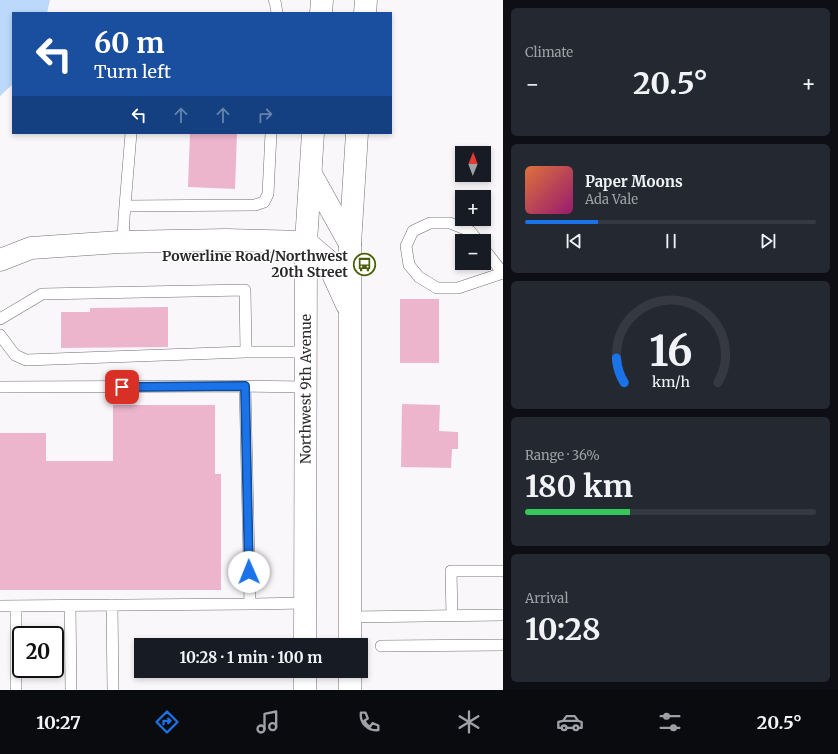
<!DOCTYPE html>
<meta charset="utf-8">
<style>
body{margin:0;font-family:Merriweather,serif;background:#242831;color:#f1f3f6;height:100vh;display:flex;flex-direction:column;font-size:15px;white-space:nowrap}
*{box-sizing:border-box;margin:0}
p{font-size:13px;color:#9ea1a6}
.icon{flex:none;width:22px;height:22px;fill:none;stroke:currentColor;stroke-width:2;stroke-linecap:round;stroke-linejoin:round}
.map{position:relative;flex:1;overflow:hidden}
.side{display:flex;flex-direction:column;gap:8px;padding:8px;background:#0d0f14;width:335px}
.side>*{flex:none}
.top-card{position:absolute;left:12px;top:12px;width:380px;height:122px;border-radius:0px;box-shadow:0 2px 6px #0003;background:#1a4fa0;color:#fff;overflow:hidden}
.needle{width:26px;rotate:1deg}
.fabs{position:absolute;left:455px;top:146px;display:grid;gap:8px}
.fabs a{display:grid;place-items:center;width:36px;height:36px;border-radius:0px;background:#171b24;box-shadow:0 2px 6px #0003;font-size:20px}
.speed{position:absolute;left:12px;top:626px;display:flex;gap:8px;font-size:20px;font-weight:700;text-align:center}
.speed>*{display:grid;place-content:center;width:52px;height:52px;border-radius:50%;background:#171b24;box-shadow:0 2px 6px #0003;line-height:1}
.speed .limit{border:2px solid #111;border-radius:6px;background:#fff;color:#111}
.pin{position:absolute;display:grid;place-items:center;width:34px;height:34px;color:#fff;margin:-17px;border-radius:8px;box-shadow:0 2px 6px #0006}
.me{position:absolute;width:44px;margin:-22px;rotate:359deg;stroke-linejoin:round;filter:drop-shadow(0 0 3px #0008)}
.turn{display:flex;align-items:center;gap:14px;height:84px;padding:0 16px;font-size:18px}
.turn .icon{width:52px;height:52px;stroke-width:2.5}
.turn b{display:block;font-size:28px;line-height:34px}
.lanes{display:flex;align-items:center;height:38px;padding:0 16px;background:#0003;justify-content:center;gap:20px;direction:ltr}
.lanes .off{opacity:.35}
.big{font-size:30px;font-weight:700;line-height:1.1}
.side .tile{flex:1;display:flex;flex-direction:column;justify-content:center;gap:6px;min-width:0;padding:0 14px;border-radius:6px;background:#242831}
.side .dial{align-items:center;gap:0}
.dial svg{height:104px;overflow:visible;fill:none;stroke:#363941;stroke-width:7;stroke-linecap:round;text-anchor:middle}
.dial text{fill:#f1f3f6;stroke:none}
.song{display:flex;align-items:center;gap:12px}
.cover{width:48px;height:48px;border-radius:6px;background:linear-gradient(135deg,hsl(20 70% 55%),hsl(320 70% 35%))}
.played{height:4px;border-radius:2px;background:linear-gradient(90deg,#1a73e8 25%,#363941 25%)}
.keys{display:flex;justify-content:space-around;direction:ltr}
.heat{display:flex;justify-content:space-between;align-items:center;font-size:22px;direction:ltr}
.charge{height:6px;border-radius:3px;background:linear-gradient(90deg,#34c759 36%,#363941 0)}
.trip{position:absolute;left:134px;top:638px;width:234px;height:40px;border-radius:0px;background:#171b24;box-shadow:0 2px 6px #0003;font-weight:700;line-height:40px;text-align:center}
.tab-bar{display:flex;height:64px;justify-content:space-around;align-items:center;background:#090b0e;color:#9ea1a6}
.tab-bar .icon{width:28px;height:28px}
.tab-bar .active{color:#1a73e8}
.tab-bar b{font-size:18px;color:#f1f3f6}
main{display:flex;flex:1;min-height:0}
.map>svg:first-child{display:block}
</style>
<main>
<div class="map">
<svg width="503" height="690" viewBox="0 0 503 690">
<rect width="100%" height="100%" fill="#faf7fb"/>
<!-- water -->
<path fill="#bcd9fb" d="M0 0H50L47 13H13V84L0 96Z"/>
<!-- building -->
<path fill="#edb5cc" d="M190 133H237L235 189 188 187Z
M400 299H439V363H400Z
M168 307V347L61 348V312H90V308Z
M402 404 440 405 439 431 458 432V449H452L451 468 401 467Z
M113 405H215V474H221V590H0V433H46V461H113Z"/>
<g fill="none" stroke-linecap="round" stroke-linejoin="round">
<defs>
<path id="service" d="M274 0 275 1 277 13
M125 206 255 205 264 202 268 194 271 133
M478 241 470 231 450 223H430L413 231 406 246 409 265 419 277 437 288H458L503 273
M123 242 124 218 131 133
M484 249 503 273
M0 319 42 294 245 290 246 352
M0 335 15 355 26 360 246 352H306
M0 387 245 386
M305 603 250 604 245 386 306 387
M112 605 113 690
M0 606 250 604
M70 606 71 690
M452 616 451 571H503
M350 617 503 615
M381 646 503 645
M16 690V606"/>
<path id="minor" d="M0 260 31 248 120 242 226 240 306 242"/>
<g id="secondary">
<path d="M321 13 322 0"/>
<path d="M365 13 366 0"/>
<path d="M311 174 350 244"/>
<path d="M306 242 326 259 347 305"/>
<path id="s1" d="M305 645 306 242 313 133"/>
<path d="M350 645V244L357 133"/>
<path d="M305 671V690"/>
<path d="M350 671V690"/>
</g>
</defs>
<!-- service casing -->
<use href="#service" stroke="#726f73" stroke-width="12"/>
<!-- minor casing -->
<use href="#minor" stroke="#726f73" stroke-width="23"/>
<!-- secondary casing -->
<use href="#secondary" stroke="#726f73" stroke-width="23"/>
<!-- service -->
<use href="#service" stroke="#fff" stroke-width="11"/>
<!-- minor -->
<use href="#minor" stroke="#fff" stroke-width="22"/>
<!-- secondary -->
<use href="#secondary" stroke="#fff" stroke-width="22"/>
</g>
<g fill="none" stroke-linecap="round" stroke-linejoin="round">
<defs>
<path id="route" d="M122 387 245 386 249 572"/>
</defs>
<!-- route casing -->
<use href="#route" stroke="#114b97" stroke-width="10"/>
<!-- route -->
<use href="#route" stroke="#1a73e8" stroke-width="7"/>
</g>
<!-- icons -->
<defs>
<symbol id="bus-ring" viewBox="-11 -11 22 22"><circle r="9.5" fill="#fff" stroke="#4a5f07" stroke-width="1.5"/><path d="M-5-6H5V4H4V6H2V4H-2V6H-4V4H-5ZM-3.5-4V0h7V-4ZM-3.5 1.2v1.5H-2V1.2ZM2 1.2v1.5H3.5V1.2Z" fill="#4a5f07"/></symbol>
</defs>
<g fill-rule="evenodd">
<use href="#bus-ring" x="352" y="252" width="25" height="25"/>
</g>
<g text-anchor="middle" dominant-baseline="central" stroke-width="3" stroke-linejoin="round" paint-order="stroke">
<!-- poi labels -->
<g font-size="14" font-weight="bold" fill="#2b2a2b" stroke="#fff" text-anchor="end">
<text x="348" y="256">Powerline Road/Northwest<tspan x="348" dy="16">20th Street</tspan></text>
</g>
<!-- street labels -->
<g font-size="14" fill="#2b2a2b" stroke="#fff">
<text stroke="none"><textPath href="#s1" startOffset="256">Northwest 9th Avenue</textPath></text>
</g>
</g>
</svg>
<div class="fabs">
<a><svg class="needle" viewBox="-14 -14 28 28"><path d="M0-13l5 13h-10z" fill="#e53935"/><path d="M0 13l5-13h-10z" fill="#9ea1a6"/></svg></a>
<a>+</a>
<a>−</a>
</div>
<div class="speed"><div class="limit">20</div></div>
<div class="pin" style="left:122px;top:387px;background:#d93025"><svg class="icon" aria-label="arrive" viewBox="0 0 24 24"><path d="M6 21V4h12l-3 4 3 4H6"/></svg></div>
<svg class="me" style="left:249px;top:572px" viewBox="-20 -20 40 40"><circle r="19" fill="#fff"/><path d="M0-13L10 11 0 6-10 11z" fill="#1a73e8"/></svg>
<div class="trip">10:28 · 1 min · 100 m</div>
<div class="top-card">
<div class="turn"><svg class="icon" aria-label="left" viewBox="0 0 24 24"><path d="M17 20v-9H6M10 6l-5 5 5 5"/></svg><div><b>60 m</b>Turn left</div></div>
<div class="lanes"><svg class="icon" aria-label="left" viewBox="0 0 24 24"><path d="M17 20v-9H6M10 6l-5 5 5 5"/></svg><svg class="icon off" aria-label="ahead" viewBox="0 0 24 24"><path d="M12 20V5M6 11l6-6 6 6"/></svg><svg class="icon off" aria-label="ahead" viewBox="0 0 24 24"><path d="M12 20V5M6 11l6-6 6 6"/></svg><svg class="icon off" aria-label="right" viewBox="0 0 24 24"><path d="M7 20v-9h11M14 6l5 5-5 5"/></svg></div>
</div>
</div>
<section class="side">
<div class="tile"><p>Climate</p>
<div class="heat"><a>−</a><b class="big">20.5°</b><a>+</a></div>
</div>
<div class="tile">
<div class="song"><i class="cover"></i><div><b>Paper Moons</b><p>Ada Vale</p></div></div>
<div class="played"></div>
<div class="keys"><svg class="icon" aria-label="previous" viewBox="0 0 24 24"><path d="M18 5L8 12l10 7zM5 5v14"/></svg><svg class="icon" aria-label="pause" viewBox="0 0 24 24"><path d="M8 5v14M16 5v14"/></svg><svg class="icon" aria-label="next" viewBox="0 0 24 24"><path d="M6 5l10 7-10 7zM19 5v14"/></svg></div>
</div>
<div class="tile dial"><svg viewBox="0 0 100 80">
<path d="M14 69A42 42 0 1 1 86 69"/>
<path d="M14 69A42 42 0 0 1 8 50" stroke="#1a73e8"/>
<text x="50" y="56" font-size="32" font-weight="700">16</text>
<text x="50" y="72" font-size="11">km/h</text>
</svg></div>
<div class="tile"><p>Range · 36%</p><b class="big">180 km</b><div class="charge"></div></div>
<div class="tile"><p>Arrival</p><b class="big">10:28</b></div>
</section>
</main>
<nav class="tab-bar">
<b>10:27</b>
<svg class="icon active" aria-label="directions" viewBox="0 0 24 24"><path d="M12 3l9 9-9 9-9-9zM9 14v-3h6M13 9l2 2-2 2"/></svg>
<svg class="icon" aria-label="music" viewBox="0 0 24 24"><path d="M9 18V5l10-2v13"/><circle cx="6" cy="18" r="3"/><circle cx="16" cy="16" r="3"/></svg>
<svg class="icon" aria-label="phone" viewBox="0 0 24 24"><path d="M5 4h4l2 5-3 2q2 4 5 5l2-3 5 2v4C11 20 4 13 5 4z"/></svg>
<svg class="icon" aria-label="climate" viewBox="0 0 24 24"><path d="M12 3v18M4 7l16 10M4 17L20 7"/></svg>
<svg class="icon" aria-label="car" viewBox="0 0 24 24"><path d="M5 17H2v-5l4-1 3-4h7l3 4 3 1v5h-3M9 17h6M6 11h13"/><circle cx="7" cy="17" r="2"/><circle cx="17" cy="17" r="2"/></svg>
<svg class="icon" aria-label="filters" viewBox="0 0 24 24"><path d="M4 7h16M4 17h16"/><circle cx="9" cy="7" r="2"/><circle cx="15" cy="17" r="2"/></svg>
<b>20.5°</b>
</nav>
